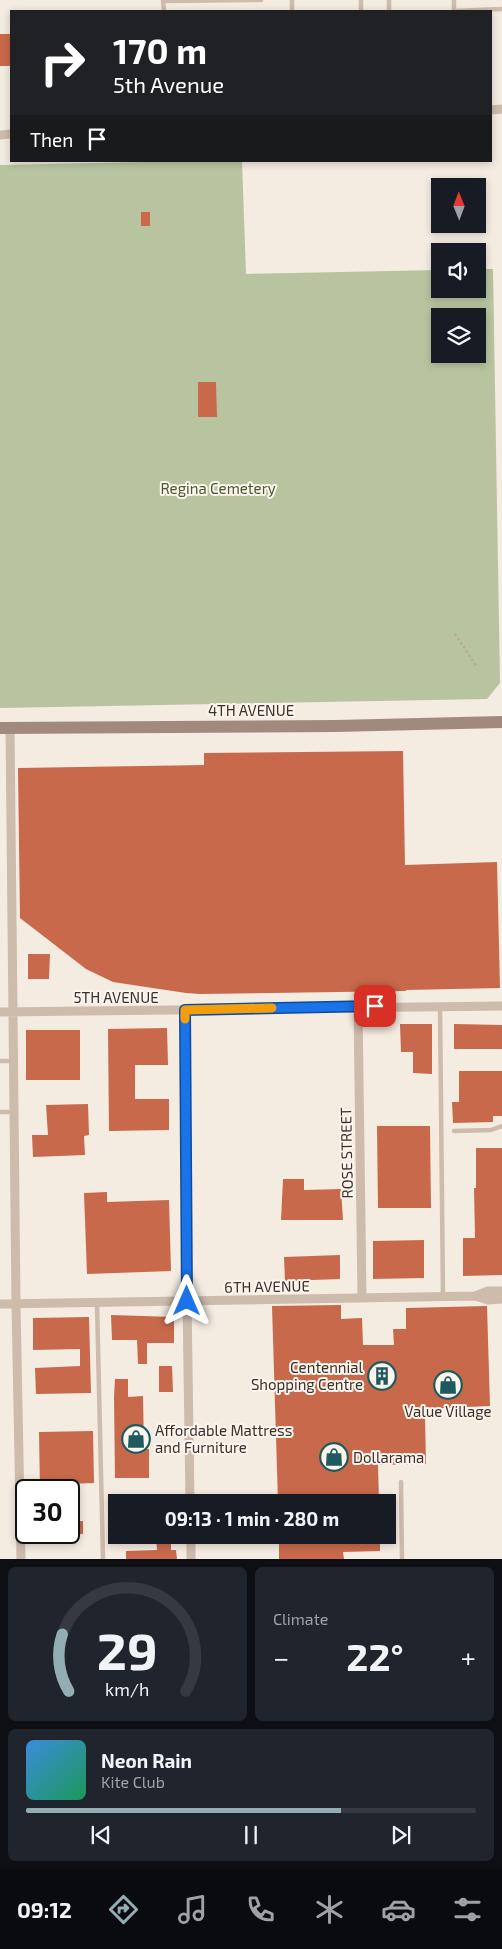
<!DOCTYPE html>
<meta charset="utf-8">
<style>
body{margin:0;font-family:"Exo 2",sans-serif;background:#20242c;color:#f1f3f6;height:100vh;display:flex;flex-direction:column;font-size:19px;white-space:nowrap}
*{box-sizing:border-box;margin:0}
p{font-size:16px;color:#9ea1a6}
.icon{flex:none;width:28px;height:28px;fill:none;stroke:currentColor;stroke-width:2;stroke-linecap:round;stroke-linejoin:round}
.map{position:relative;height:1559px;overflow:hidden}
.side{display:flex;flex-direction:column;gap:8px;padding:8px;background:#0d0f14;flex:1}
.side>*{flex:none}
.hud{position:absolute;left:10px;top:10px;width:482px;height:152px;border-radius:0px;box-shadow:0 2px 8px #0003;background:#202124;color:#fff;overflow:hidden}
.needle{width:32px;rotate:359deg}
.buttons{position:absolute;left:431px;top:178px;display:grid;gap:10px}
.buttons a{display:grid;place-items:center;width:55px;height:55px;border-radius:0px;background:#171b24;box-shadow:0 2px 8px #0003;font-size:25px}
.speed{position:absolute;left:15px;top:1479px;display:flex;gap:10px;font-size:25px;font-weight:700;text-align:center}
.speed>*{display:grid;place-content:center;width:65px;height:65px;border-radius:50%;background:#171b24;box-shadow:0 2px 8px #0003;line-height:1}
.speed .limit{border:2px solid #111;border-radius:8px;background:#fff;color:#111}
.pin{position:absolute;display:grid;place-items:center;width:42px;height:42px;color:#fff;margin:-21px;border-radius:10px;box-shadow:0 2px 8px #0006}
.me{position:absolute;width:55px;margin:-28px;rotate:0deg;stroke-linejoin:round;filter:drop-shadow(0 0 4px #0008)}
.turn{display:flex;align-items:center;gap:18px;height:105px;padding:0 20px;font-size:22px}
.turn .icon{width:65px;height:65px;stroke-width:2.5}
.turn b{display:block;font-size:35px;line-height:42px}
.then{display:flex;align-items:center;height:48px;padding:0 20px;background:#0003;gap:10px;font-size:19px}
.big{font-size:38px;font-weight:700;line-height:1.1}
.side .widget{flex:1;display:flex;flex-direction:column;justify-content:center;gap:8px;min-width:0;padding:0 18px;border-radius:8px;background:#20242c}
.side .dial{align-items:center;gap:0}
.dial svg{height:130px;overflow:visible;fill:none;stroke:#363941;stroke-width:7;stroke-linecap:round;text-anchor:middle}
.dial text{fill:#f1f3f6;stroke:none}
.song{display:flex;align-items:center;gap:15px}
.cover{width:60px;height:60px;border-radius:8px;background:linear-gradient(135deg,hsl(210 70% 55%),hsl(150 70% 35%))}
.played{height:5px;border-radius:2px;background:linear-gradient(90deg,#92aeb2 70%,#363941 70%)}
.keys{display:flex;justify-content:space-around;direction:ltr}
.heat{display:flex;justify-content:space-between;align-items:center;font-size:28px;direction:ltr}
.side .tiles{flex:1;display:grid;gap:8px;grid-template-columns:1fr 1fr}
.widget:last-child{grid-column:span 2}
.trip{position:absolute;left:108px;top:1494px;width:288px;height:50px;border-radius:0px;background:#171b24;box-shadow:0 2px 8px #0003;font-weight:700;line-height:50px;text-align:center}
.tab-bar{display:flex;height:80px;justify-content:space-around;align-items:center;background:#090b0e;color:#9ea1a6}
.tab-bar .icon{width:35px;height:35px}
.tab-bar .current{color:#92aeb2}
.tab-bar b{font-size:22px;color:#f1f3f6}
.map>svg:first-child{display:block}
</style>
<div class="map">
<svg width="502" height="1559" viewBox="0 0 502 1559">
<rect width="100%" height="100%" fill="#f4ebe1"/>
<!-- green -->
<path fill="#b8c4a0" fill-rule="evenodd" d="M190 161H242L246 274 440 270V289H478V269H493L500 683 487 699 0 708V165ZM440 316H478V354H440Z"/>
<!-- building -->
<path fill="#c8694b" d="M0 34H11V66H0Z
M141 212H150V226H141Z
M198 382H216L217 417H198Z
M403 751 405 865 497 862 500 988 406 990V991L200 994 186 993 113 982 86 969 20 918 18 768 204 765V753Z
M28 954H50L49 979H28Z
M400 1024H432V1074L413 1073V1052H401Z
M454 1024 502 1025V1049H454Z
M167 1028 168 1065H135V1099H169V1130L109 1131 108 1029Z
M26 1030H80V1080H26Z
M459 1071H502V1116H493V1122L453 1123 452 1102H459Z
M88 1104 89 1135 84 1136 85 1155 33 1157 32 1135H48L46 1105Z
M377 1126H430L431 1208H378Z
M476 1148H502V1275L463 1276V1238H475L474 1188H476Z
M283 1179H304V1190L341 1189 343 1220H281Z
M107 1192V1202L169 1200 171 1271 87 1274 84 1193Z
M424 1240V1278L373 1279V1241Z
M340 1255V1279L285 1281 284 1257Z
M341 1305V1319L362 1318 363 1345H394L393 1329H406V1308L487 1306 490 1406 443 1408 433 1418H425L426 1464 378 1465 379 1502H278L272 1306Z
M111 1315 174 1317V1343H147V1364H138L137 1340H112Z
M89 1317 91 1393 36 1394 35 1368 80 1366V1349L33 1350V1318Z
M159 1366H172L173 1392H159Z
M115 1379H128V1397L143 1396 144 1449H149V1478H115L114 1397Z
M93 1431 94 1483 66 1484V1490H40L39 1432Z
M69 1521H83V1534L69 1535Z
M279 1535H380V1551L343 1552 344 1559H279Z
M171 1538V1550H176L177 1559H126V1551L157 1550 156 1539Z"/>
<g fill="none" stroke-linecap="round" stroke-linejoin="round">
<!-- path -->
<path stroke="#b9a596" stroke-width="2" stroke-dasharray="2.5 2.5" stroke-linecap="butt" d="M455 634 477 667"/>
<!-- lane -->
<path stroke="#cdbbac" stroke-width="4.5" d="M163 0 164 11
M292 0V11
M361 0V11
M389 0V11
M454 0V11L502 9
M163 1 261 0
M440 1007 443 1296
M0 1061H14
M0 1112H14
M454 1131 491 1130 502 1126
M97 1303 103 1559
M401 1482 402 1559"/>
<!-- street -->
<path stroke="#cdbbac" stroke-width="9" d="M491 110 502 109
M0 135 11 134
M10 727 16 1304 21 1559
M358 1007 362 1298
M185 1010 187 1301 190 1502
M0 1012 502 1006
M475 1296 488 1291H502
M0 1304 475 1296 488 1300 502 1299
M191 1535V1559"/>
<!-- secondary -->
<path stroke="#a18a7d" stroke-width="12" d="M0 728 336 726 502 722"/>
</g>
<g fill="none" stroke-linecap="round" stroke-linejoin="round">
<defs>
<path id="route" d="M187 1301 185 1010 375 1006"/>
</defs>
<!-- route casing -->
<use href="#route" stroke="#114b97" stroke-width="12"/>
<!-- route -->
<use href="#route" stroke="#1a73e8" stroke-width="9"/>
<!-- slow -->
<path stroke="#f59e0b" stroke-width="9" d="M185 1019V1010L272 1008"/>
</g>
<!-- icons -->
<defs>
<symbol id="building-ring" viewBox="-11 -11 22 22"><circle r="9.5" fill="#fbf5ee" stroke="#1f5a5e" stroke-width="1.5"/><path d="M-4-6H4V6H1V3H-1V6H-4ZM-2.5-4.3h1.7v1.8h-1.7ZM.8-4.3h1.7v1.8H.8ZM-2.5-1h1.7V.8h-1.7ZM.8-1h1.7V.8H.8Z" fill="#1f5a5e"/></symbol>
<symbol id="shop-ring" viewBox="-11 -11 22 22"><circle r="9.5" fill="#fbf5ee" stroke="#1f5a5e" stroke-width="1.5"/><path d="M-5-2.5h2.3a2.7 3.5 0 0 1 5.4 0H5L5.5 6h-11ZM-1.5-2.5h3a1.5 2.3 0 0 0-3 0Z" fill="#1f5a5e"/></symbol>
</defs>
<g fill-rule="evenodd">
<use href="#building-ring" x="366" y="1360" width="32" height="32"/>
<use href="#shop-ring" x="432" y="1369" width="32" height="32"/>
<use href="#shop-ring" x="120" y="1423" width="32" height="32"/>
<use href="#shop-ring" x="318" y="1441" width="32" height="32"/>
</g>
<g text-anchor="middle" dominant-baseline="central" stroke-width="4" stroke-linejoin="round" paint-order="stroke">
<!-- park labels -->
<g font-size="15" fill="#4a5a2e" stroke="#fbf5ee">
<text x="218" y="488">Regina Cemetery</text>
</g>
<!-- street labels -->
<g font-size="15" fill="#3b302b" stroke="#fbf5ee">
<text x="251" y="710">4TH AVENUE</text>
<text x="116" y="997">5TH AVENUE</text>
<text transform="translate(346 1153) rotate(-91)">ROSE STREET</text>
<text transform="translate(267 1286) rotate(-1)">6TH AVENUE</text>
</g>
<!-- poi labels -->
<g font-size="15" fill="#3b302b" stroke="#fbf5ee" text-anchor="start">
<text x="363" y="1367" text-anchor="end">Centennial<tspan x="363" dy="17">Shopping Centre</tspan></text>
<text x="448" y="1411" text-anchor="middle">Value Village</text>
<text x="155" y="1430">Affordable Mattress<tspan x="155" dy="17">and Furniture</tspan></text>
<text x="353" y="1457">Dollarama</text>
</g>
</g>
</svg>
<div class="buttons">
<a><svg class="needle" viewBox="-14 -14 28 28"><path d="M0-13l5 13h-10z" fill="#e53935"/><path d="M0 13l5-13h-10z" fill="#9ea1a6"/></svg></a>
<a><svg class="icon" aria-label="sound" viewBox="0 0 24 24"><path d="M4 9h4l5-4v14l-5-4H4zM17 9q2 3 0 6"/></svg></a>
<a><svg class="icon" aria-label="layers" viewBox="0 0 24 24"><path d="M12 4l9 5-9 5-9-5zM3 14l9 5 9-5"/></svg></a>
</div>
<div class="speed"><div class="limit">30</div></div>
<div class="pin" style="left:375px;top:1006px;background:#d93025"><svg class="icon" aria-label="arrive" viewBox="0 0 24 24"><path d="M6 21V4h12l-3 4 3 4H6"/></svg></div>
<svg class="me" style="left:187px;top:1301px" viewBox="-20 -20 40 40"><path d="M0-17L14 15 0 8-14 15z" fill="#1a73e8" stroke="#fff" stroke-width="4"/></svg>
<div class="trip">09:13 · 1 min · 280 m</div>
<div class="hud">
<div class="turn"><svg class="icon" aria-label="right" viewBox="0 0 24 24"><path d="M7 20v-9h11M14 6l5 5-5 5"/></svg><div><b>170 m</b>5th Avenue</div></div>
<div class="then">Then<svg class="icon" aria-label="arrive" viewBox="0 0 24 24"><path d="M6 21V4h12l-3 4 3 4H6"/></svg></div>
</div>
</div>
<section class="side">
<div class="tiles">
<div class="widget dial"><svg viewBox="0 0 100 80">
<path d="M14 69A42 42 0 1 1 86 69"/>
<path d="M14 69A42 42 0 0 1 10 34" stroke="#92aeb2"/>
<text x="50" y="56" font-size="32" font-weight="700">29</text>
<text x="50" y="72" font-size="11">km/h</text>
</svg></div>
<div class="widget"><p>Climate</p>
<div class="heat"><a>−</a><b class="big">22°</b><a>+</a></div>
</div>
<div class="widget">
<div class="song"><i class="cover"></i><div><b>Neon Rain</b><p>Kite Club</p></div></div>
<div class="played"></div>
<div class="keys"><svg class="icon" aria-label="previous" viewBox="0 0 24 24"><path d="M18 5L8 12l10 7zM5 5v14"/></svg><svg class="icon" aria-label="pause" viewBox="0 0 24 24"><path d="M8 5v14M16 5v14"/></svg><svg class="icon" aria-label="next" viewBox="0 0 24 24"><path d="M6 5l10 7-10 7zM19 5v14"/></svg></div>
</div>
</div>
</section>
<nav class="tab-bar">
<b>09:12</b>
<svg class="icon current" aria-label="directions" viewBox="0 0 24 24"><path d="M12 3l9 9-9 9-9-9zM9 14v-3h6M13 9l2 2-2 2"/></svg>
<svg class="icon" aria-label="music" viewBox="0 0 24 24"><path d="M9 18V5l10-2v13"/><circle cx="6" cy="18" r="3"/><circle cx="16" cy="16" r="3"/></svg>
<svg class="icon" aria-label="phone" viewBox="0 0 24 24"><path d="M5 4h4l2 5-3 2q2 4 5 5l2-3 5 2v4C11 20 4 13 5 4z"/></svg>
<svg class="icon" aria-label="climate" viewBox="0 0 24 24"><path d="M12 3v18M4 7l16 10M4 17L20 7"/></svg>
<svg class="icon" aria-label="car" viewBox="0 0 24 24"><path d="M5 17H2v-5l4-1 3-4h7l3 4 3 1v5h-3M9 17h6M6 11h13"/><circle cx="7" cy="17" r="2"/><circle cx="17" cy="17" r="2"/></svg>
<svg class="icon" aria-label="filters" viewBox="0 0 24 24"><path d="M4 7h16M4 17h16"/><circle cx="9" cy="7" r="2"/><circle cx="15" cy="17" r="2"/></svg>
</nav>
